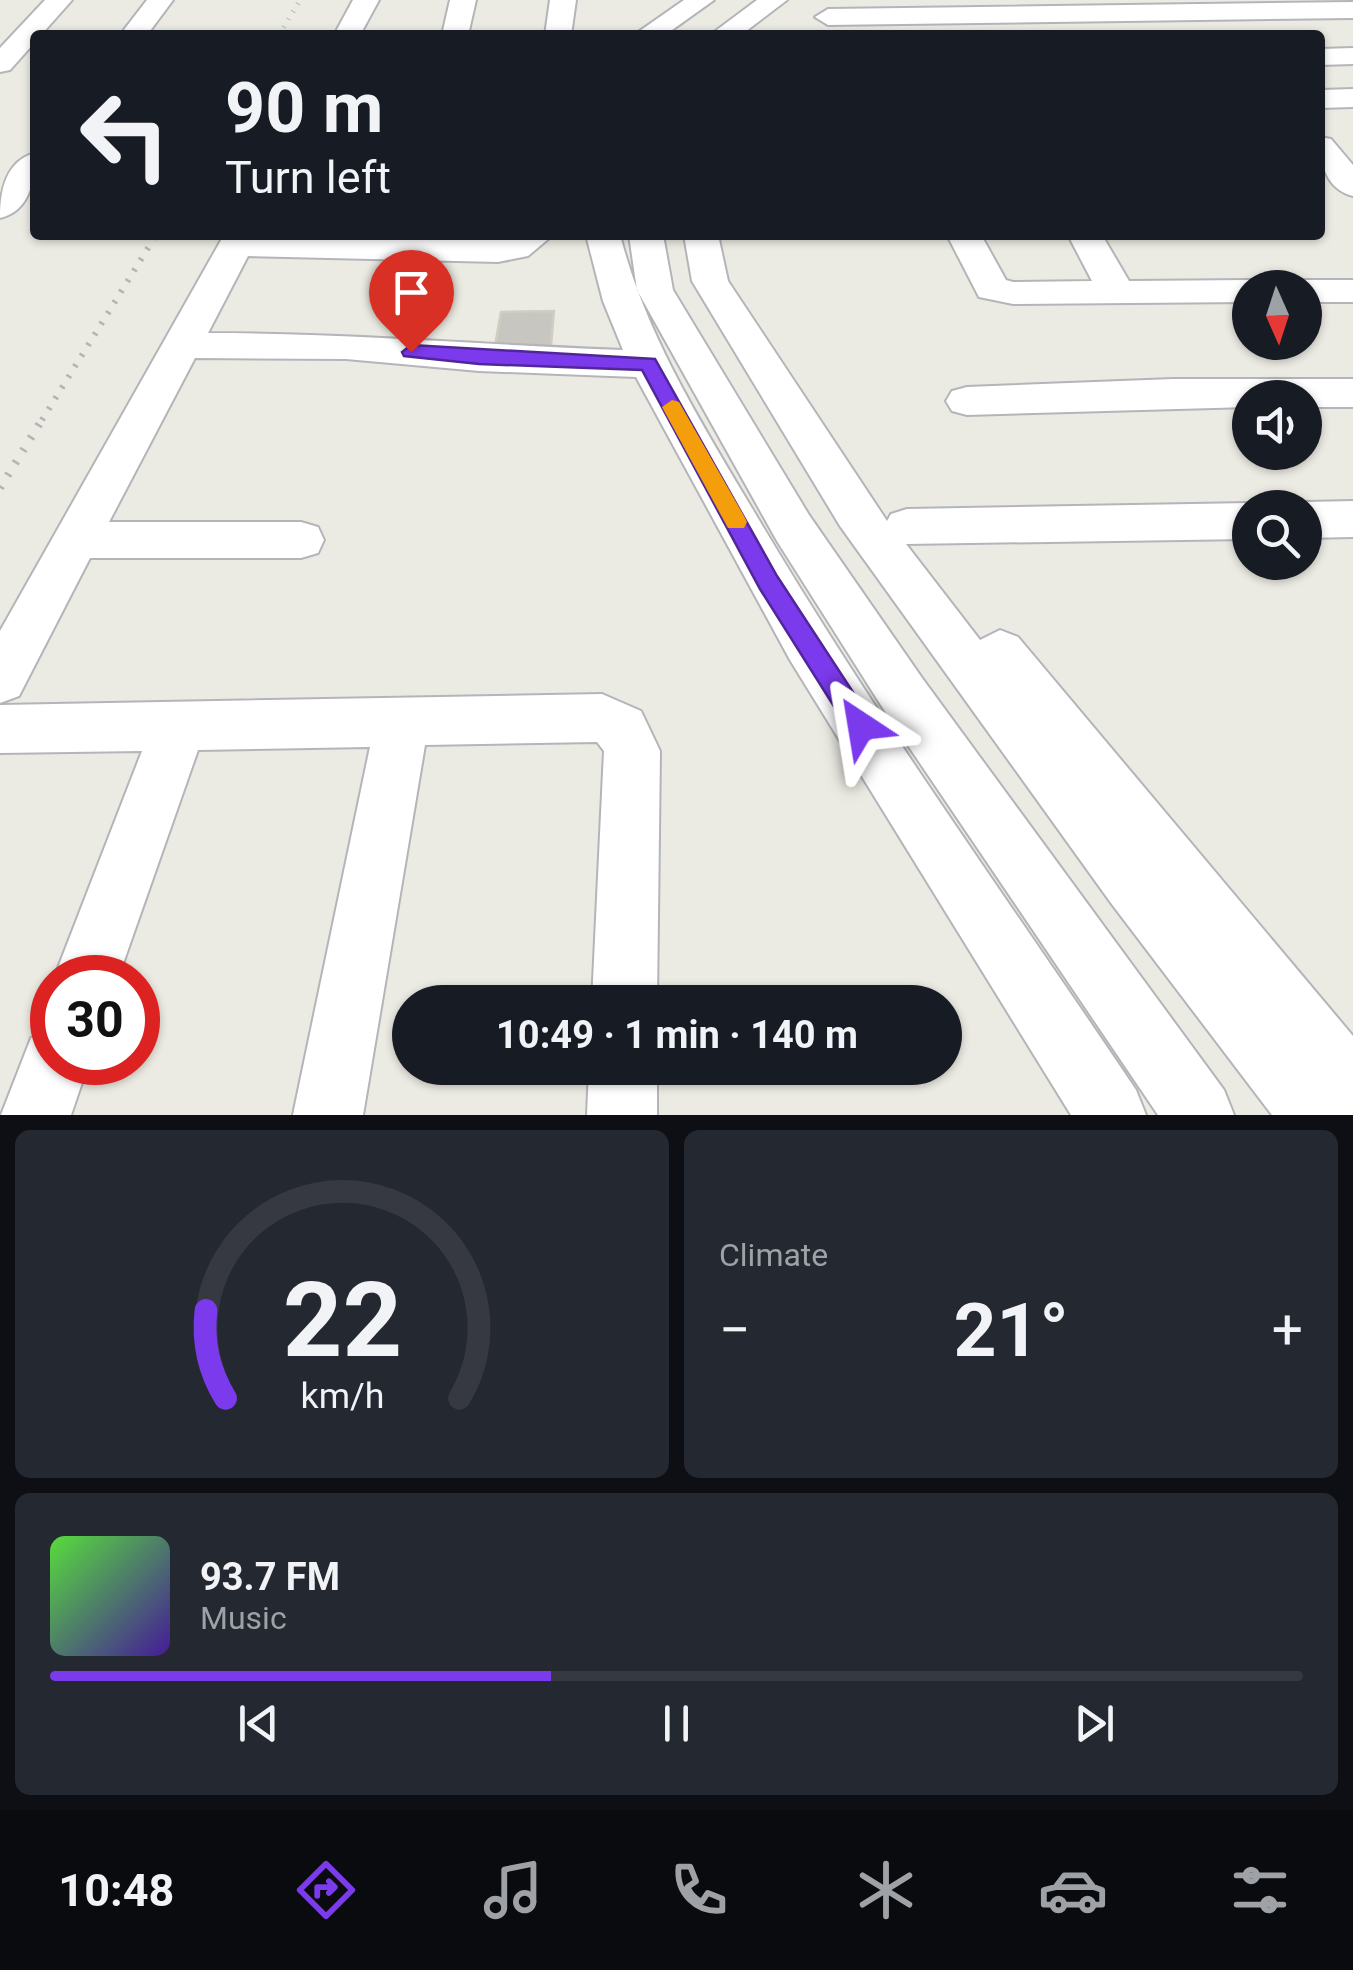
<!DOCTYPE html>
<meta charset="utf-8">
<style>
body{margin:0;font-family:Roboto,sans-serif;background:#242831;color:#f1f3f6;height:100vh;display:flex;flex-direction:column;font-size:38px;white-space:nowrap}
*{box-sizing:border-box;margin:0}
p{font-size:32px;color:#9ea1a6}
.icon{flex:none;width:55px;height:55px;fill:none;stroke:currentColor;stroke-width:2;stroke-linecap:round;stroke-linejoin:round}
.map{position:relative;height:1115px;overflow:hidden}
.panel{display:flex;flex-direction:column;gap:15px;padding:15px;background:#0d0f14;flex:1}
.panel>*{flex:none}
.top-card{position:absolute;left:30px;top:30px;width:1295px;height:210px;border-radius:10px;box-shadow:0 2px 8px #0004;background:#171b24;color:#f1f3f6;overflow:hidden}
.needle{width:65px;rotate:177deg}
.buttons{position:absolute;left:1232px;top:270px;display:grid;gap:20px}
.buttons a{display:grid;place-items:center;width:90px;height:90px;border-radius:50%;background:#171b24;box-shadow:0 2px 8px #0004;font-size:50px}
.speed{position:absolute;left:30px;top:955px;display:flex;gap:20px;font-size:50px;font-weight:700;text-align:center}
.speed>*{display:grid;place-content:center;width:130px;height:130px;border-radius:50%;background:#171b24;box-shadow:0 2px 8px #0004;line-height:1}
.speed .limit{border:15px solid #d22;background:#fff;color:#111}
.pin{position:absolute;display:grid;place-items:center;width:85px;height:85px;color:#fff;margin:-102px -42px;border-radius:50% 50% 50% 0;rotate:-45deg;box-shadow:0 0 10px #0007}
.pin .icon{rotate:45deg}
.me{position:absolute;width:110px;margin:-55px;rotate:327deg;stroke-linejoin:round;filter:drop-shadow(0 0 8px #0008)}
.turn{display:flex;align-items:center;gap:35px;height:210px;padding:0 30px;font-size:45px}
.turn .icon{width:130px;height:130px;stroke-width:2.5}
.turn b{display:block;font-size:70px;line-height:85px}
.big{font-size:75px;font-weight:700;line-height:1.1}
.panel .widget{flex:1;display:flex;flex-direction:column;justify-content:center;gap:15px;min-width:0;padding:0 35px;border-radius:15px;background:#242831}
.panel .dial{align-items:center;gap:0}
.dial svg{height:260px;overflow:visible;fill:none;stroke:#363941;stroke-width:7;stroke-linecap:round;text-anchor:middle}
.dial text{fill:#f1f3f6;stroke:none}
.song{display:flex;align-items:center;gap:30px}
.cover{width:120px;height:120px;border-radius:15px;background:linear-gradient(135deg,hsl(110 70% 55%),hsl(260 70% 35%))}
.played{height:10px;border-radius:5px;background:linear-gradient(90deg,#7c3aed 40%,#363941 40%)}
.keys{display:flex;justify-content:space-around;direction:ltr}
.heat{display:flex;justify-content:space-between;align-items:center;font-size:55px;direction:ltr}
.panel .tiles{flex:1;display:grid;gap:15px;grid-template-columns:1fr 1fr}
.widget:last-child{grid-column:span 2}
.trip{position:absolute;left:392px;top:985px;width:570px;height:100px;border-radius:50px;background:#171b24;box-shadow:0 2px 8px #0004;font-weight:700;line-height:100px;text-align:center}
.tab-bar{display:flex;height:160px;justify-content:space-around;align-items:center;background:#090b0e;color:#9ea1a6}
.tab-bar .icon{width:70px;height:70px}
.tab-bar .on{color:#7c3aed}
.tab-bar b{font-size:45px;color:#f1f3f6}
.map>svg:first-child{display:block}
</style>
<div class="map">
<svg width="1353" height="1115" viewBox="0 0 1353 1115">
<rect width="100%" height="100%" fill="#ecebe3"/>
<!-- building -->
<path fill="#c8c6c0" stroke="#d0cdc2" stroke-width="2.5" d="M554 311 551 345 495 346 501 312Z"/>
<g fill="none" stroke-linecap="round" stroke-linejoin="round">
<defs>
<path id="minor" d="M45 0H72L41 35H35V42L10 70 0 72V48Z
M147 0H173L147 35H120Z
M353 0H379L360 35H334Z
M450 0H476L468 35H442Z
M550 0H576L571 35H545Z
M684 0H714L665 35H634Z
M757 0H787L741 35H710Z
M1353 2V18L828 25 815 17 828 9Z
M1353 48V64L1320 65V49Z
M1353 89V107L1320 108V90Z
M1320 137 1331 139 1353 165V196C1325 189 1320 162 1320 137Z
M35 153C35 180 30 211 0 218 0 192 5 161 35 153Z
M224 235 498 240 513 235H553L528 256 498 262 248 256 208 333C347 333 484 345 623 350L603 301 586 235H620C647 339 705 429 759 520 875 716 1009 901 1136 1090L1146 1115H1071L790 660 636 377 479 371 346 359 195 358 109 522H301L318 527 324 540 318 553 301 558H90L19 696 0 703V631Z
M629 235H663L673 290 809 515 922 678 1224 1090 1234 1115H1158L884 710 777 541 637 290Z
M684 235H718L728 281 887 521 891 514 907 509 1250 503 1263 508H1250V539L906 544 980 640 1000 630 1018 637 1353 1036V1115H1272L1111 903 840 526 692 281Z
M947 235H981L1006 280 1013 282 1092 281 1068 235H1102L1129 281 1250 280 1266 288H1250V302L1013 304 979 297Z
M1305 280H1353V302H1305V288H1289Z
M1173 379H1353V407H1305V398H1250V407L967 415 952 411 946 401 952 391 967 387Z
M1353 501V537L1305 538V508H1289L1305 502Z
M602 694 641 711 660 751 657 1002H592L604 751 597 742 425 745 363 1115H293L370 747 198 750 118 978H54L142 751 0 753V705Z
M52 1029V1062H89L71 1115H1L31 1038Z
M589 1068H657V1115H587Z"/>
</defs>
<!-- minor casing -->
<use href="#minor" stroke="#b3b5b9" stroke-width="4"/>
<!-- minor -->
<use href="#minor" fill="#fff" fill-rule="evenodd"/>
<!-- rail-far2 -->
<path stroke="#b3b4b4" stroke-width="5" stroke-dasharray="1 8" stroke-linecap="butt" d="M279 35 300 0"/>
<!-- rail-far1 -->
<path stroke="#b3b4b4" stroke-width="6" stroke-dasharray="2.5 10" stroke-linecap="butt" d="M42 420 156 235"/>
<!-- rail -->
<path stroke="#b3b4b4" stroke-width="8" stroke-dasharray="2.5 12" stroke-linecap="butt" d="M0 488 43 418"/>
</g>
<!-- route -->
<path fill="#7c3aed" stroke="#51269a" stroke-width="2.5" d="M411 345 655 359 777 576 870 718 874 726 870 735 861 738 852 735 760 589 642 370 479 364 404 356 402 352Z"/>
<!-- slow -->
<path fill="#f59e0b" d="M672 400 679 402 744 516 747 522 744 528H728L662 407Z"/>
</svg>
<div class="buttons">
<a><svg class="needle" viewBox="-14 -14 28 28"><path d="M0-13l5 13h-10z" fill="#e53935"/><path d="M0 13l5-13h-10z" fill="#9ea1a6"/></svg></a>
<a><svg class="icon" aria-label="sound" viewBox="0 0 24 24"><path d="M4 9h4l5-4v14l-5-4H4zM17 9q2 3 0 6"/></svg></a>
<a><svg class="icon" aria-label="search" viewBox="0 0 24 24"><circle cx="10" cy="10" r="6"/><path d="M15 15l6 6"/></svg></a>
</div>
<div class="speed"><div class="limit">30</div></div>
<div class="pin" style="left:411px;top:352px;background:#d93025"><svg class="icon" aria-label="arrive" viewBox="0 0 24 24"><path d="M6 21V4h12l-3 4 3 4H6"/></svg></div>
<svg class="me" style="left:861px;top:726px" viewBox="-20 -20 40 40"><path d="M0-17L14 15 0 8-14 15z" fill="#7c3aed" stroke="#fff" stroke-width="4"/></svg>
<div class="trip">10:49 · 1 min · 140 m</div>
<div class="top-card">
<div class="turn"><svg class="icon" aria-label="left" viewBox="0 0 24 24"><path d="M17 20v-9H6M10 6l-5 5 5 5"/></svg><div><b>90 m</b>Turn left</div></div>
</div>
</div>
<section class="panel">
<div class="tiles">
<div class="widget dial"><svg viewBox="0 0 100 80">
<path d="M14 69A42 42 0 1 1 86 69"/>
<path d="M14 69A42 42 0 0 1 8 42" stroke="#7c3aed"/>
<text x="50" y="56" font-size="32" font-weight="700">22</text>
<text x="50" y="72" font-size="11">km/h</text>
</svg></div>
<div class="widget"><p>Climate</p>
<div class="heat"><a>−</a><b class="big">21°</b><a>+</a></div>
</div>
<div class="widget">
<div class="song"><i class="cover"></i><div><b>93.7 FM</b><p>Music</p></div></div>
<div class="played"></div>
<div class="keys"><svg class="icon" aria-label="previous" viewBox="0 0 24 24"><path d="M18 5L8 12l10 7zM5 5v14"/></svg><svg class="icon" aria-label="pause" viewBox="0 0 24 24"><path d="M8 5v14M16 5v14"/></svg><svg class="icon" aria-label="next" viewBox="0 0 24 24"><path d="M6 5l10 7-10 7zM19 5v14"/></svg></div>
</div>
</div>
</section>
<nav class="tab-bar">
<b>10:48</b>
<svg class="icon on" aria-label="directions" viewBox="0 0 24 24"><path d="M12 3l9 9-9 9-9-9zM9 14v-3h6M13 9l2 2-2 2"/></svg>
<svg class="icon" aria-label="music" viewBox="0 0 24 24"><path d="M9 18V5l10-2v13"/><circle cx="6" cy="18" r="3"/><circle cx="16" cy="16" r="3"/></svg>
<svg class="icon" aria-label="phone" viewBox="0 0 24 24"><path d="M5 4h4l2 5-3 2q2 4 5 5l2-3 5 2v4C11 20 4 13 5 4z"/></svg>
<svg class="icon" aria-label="climate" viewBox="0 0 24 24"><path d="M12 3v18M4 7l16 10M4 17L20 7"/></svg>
<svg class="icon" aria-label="car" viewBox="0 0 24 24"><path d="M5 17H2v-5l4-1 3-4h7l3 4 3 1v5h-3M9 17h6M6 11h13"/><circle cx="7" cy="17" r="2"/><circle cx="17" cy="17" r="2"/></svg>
<svg class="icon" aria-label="filters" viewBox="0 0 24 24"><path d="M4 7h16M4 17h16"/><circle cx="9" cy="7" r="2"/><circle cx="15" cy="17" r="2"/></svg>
</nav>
